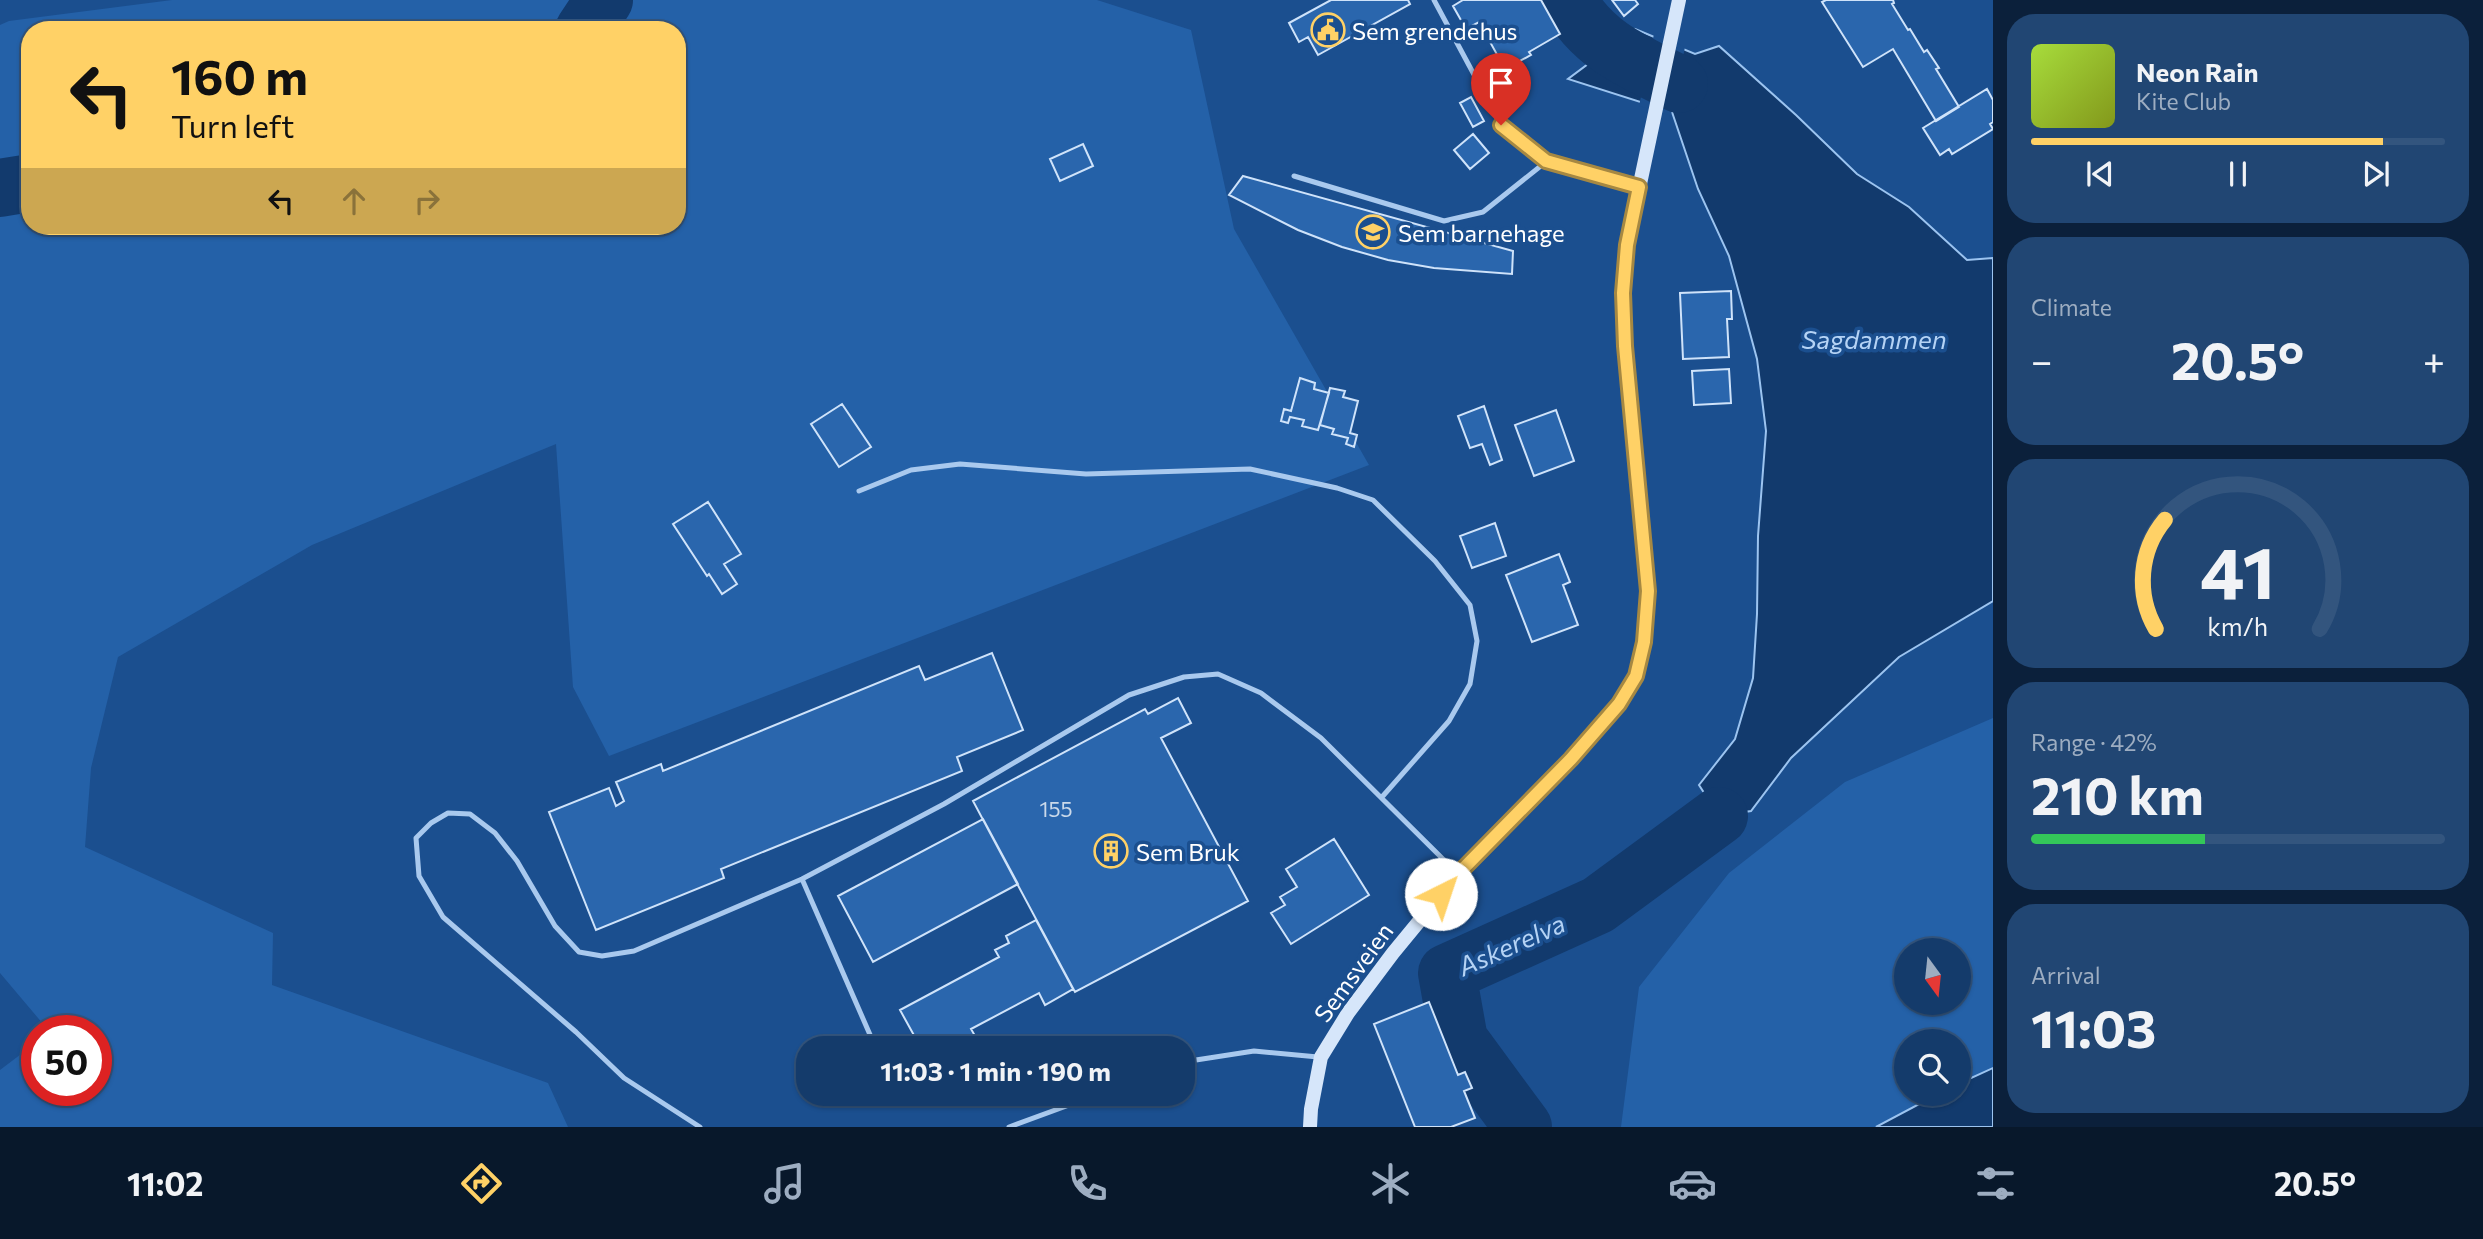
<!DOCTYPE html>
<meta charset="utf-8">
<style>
body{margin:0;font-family:Commissioner,sans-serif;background:#214673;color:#f1f3f6;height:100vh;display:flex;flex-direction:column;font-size:26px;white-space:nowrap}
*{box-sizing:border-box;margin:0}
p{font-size:23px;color:#9dadc1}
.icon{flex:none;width:38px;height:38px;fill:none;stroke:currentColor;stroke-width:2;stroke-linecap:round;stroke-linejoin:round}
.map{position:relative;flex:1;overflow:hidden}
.side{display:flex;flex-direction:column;gap:14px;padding:14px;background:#0b203b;width:490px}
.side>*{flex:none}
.banner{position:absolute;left:21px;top:21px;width:665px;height:214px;border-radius:28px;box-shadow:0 2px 5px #0004,0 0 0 2px #33557e;background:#ffd166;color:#111;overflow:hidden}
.needle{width:46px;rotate:165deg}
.tools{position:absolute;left:1894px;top:938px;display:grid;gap:14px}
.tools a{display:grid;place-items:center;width:77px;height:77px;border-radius:50%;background:#143b6b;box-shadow:0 2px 5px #0004,0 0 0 2px #33557e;font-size:35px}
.speed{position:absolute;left:21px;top:1015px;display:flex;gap:14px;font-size:35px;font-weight:700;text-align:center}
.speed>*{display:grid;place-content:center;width:91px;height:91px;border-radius:50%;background:#143b6b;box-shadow:0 2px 5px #0004,0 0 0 2px #33557e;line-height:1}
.speed .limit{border:10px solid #d22;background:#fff;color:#111}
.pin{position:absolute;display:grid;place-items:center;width:60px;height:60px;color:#fff;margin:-72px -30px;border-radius:50% 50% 50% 0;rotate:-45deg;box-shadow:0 0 7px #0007}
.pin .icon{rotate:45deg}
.me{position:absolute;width:77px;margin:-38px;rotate:41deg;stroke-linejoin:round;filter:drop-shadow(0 0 5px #0008)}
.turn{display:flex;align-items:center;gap:24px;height:147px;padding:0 35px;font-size:32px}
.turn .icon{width:91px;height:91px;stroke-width:2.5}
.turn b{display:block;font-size:49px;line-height:60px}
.lanes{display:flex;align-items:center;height:66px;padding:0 35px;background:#0003;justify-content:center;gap:35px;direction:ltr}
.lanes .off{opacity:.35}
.big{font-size:52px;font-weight:700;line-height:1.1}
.side .widget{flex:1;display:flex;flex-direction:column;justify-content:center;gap:10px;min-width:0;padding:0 24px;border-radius:28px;background:#214673}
.side .dial{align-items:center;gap:0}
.dial svg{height:182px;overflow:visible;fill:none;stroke:#33557e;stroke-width:7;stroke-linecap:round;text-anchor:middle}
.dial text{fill:#f1f3f6;stroke:none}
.song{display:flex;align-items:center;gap:21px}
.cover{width:84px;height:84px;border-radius:10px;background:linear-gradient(135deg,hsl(80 70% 55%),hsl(70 70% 35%))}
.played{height:7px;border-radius:4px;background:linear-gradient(90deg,#ffd166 85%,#33557e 85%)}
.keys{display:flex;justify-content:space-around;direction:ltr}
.heat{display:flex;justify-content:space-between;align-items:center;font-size:38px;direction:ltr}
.charge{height:10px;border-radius:5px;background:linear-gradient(90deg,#34c759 42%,#33557e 0)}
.trip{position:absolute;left:796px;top:1036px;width:399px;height:70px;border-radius:28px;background:#143b6b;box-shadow:0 2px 5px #0004,0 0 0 2px #33557e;font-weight:700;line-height:70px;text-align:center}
.tab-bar{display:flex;height:112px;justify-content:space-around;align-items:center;background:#08182b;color:#9dadc1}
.tab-bar .icon{width:49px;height:49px}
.tab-bar .on{color:#ffd166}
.tab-bar b{font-size:32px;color:#f1f3f6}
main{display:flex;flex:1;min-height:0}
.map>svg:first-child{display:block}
</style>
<main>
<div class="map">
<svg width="1993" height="1127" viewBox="0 0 1993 1127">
<rect width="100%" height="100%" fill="#1b4f8f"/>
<!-- green -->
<path fill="#2461a8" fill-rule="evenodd" d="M172 0H1097L1191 30 1234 229 1369 465 609 756 573 687 556 444 312 545 118 657 91 768 85 847 273 933 272 985 548 1083 568 1127H0V1070L37 1042V1090H96V1031H49L0 973V25L9 21ZM30 30H677V226H30Z
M1993 718V1068L1958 1084V1041H1906V1094H1938L1876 1127H1621L1639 987 1729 873 1845 782ZM1906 950H1958V1003H1906Z"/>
<!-- water -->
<path fill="#123a6d" stroke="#9cc4f0" stroke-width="2" d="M1635 29 1695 54 1719 46 1796 115 1857 174 1909 207 1967 260 1993 258V601L1899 657 1791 758 1751 811 1719 816 1699 785 1735 739 1753 678 1757 614 1758 536 1766 431 1757 359 1729 256 1698 189 1672 112 1568 79Z
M1993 1068V1127H1876L1938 1094H1958V1084Z"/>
<!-- pier -->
<path fill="#1b4f8f" d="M1654 34 1685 47 1670 119 1669 115 1639 106Z"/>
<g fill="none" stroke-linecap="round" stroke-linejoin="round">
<!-- river -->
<path stroke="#123a6d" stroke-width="58" d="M1568 0C1593 46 1635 62 1679 84
M584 30 604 0
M0 188 30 183
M1523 1127 1459 1040 1447 973 1598 905 1719 816"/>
</g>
<!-- building -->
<path fill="#2a66ad" stroke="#cfe3fa" stroke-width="2" d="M1331 0H1408L1410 4 1318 55 1308 37 1299 42 1289 23Z
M1463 0H1541L1560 34 1529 52 1531 55 1505 69 1479 22 1466 29 1453 6Z
M1612 0H1635L1638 4 1624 16Z
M1826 0H1893L1894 3 1892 4 1908 30 1910 29 1924 52 1927 50 1939 68 1936 69 1959 107 1936 121 1893 49 1863 67 1822 2Z
M1987 89 1993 100V122L1990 124 1993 129 1952 154 1949 149 1940 155 1923 128Z
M1471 97 1484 121 1473 127 1460 103Z
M1473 134 1489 153 1470 169 1454 150Z
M1083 144 1093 166 1060 181 1050 159Z
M1243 176 1513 251 1512 274 1434 268 1388 260 1342 247 1298 230 1229 195Z
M1731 291 1732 319H1727L1729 357 1683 359 1680 293Z
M1729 369 1731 403 1694 405 1692 371Z
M1300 378 1315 383 1314 389 1329 393 1318 430 1302 426 1304 420 1290 417 1288 423 1281 421 1284 409 1291 411Z
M1330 388 1345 391 1343 397 1358 401 1350 433 1357 435 1354 447 1346 444 1348 438 1332 434 1334 429 1320 425Z
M842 404 871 447 839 467 811 424Z
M1484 406 1502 460 1490 465 1482 444 1470 448 1458 416Z
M1556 410 1574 461 1534 476 1515 425Z
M708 502 741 554 724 564 737 584 722 594 709 574 707 576 673 524Z
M1495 523 1506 556 1472 568 1460 536Z
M1559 554 1570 582 1563 585 1578 625 1532 642 1506 575Z
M992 653 1023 730 957 757 962 771 721 869 724 878 596 930 549 812 609 788 616 806 624 801 616 782 661 764 663 771 919 666 925 680Z
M1178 698 1191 723 1161 738 1248 901 1075 992 973 801 1145 709 1148 714Z
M983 819 1018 884 873 962 838 896Z
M1334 839 1369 895 1291 944 1271 913 1285 905 1280 897 1297 887 1286 869Z
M1036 920 1073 989 1045 1005 1039 993 971 1029 978 1041 965 1048H921L900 1010 999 957 995 950 1009 943 1006 936Z
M1429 1002 1458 1075 1465 1072 1472 1088 1464 1091 1475 1118 1451 1127H1415L1374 1024Z"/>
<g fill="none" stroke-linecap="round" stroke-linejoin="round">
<!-- lane -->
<path stroke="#a9c9ee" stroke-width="5" d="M1434 0 1501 125 1547 161 1639 187
M1294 176 1444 221 1483 212 1547 161
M859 491 911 470 960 464 1086 474 1250 469 1337 488 1373 500 1435 561 1470 605 1477 641 1470 684 1449 721 1382 797
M802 879 871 1037
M1183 1062 1254 1051 1318 1057
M700 1127 624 1078 576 1032 443 917 419 876 416 838 431 823 448 813 470 814 495 833 517 861 555 926 579 952 602 956 634 951 802 879 944 804 1129 695 1184 677 1218 674 1261 693 1321 738 1456 872
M1009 1127 1099 1094"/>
<!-- secondary -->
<path stroke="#d6e6fa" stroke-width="14" d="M1310 1127 1311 1109 1321 1057 1348 1013 1393 953 1458 874 1571 759 1619 704 1636 676 1644 642 1648 591 1625 346 1623 293 1627 245 1679 0"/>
</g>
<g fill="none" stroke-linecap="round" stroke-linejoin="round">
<defs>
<path id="route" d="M1441 894 1458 874 1571 759 1619 704 1636 676 1644 642 1648 591 1625 346 1623 293 1627 245 1639 187 1546 161 1501 125"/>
</defs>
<!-- route casing -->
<use href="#route" stroke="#a68842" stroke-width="18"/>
<!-- route -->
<use href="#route" stroke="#ffd166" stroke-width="12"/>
</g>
<!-- icons -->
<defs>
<symbol id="civic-ring" viewBox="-11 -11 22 22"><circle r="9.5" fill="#1b4f8f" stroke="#ffd166" stroke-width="1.5"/><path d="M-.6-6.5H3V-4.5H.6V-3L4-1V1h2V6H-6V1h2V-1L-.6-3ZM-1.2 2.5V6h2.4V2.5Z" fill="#ffd166"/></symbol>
<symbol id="school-ring" viewBox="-11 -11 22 22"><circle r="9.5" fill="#1b4f8f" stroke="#ffd166" stroke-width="1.5"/><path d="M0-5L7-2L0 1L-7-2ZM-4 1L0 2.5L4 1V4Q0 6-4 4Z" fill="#ffd166"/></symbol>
<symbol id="building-ring" viewBox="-11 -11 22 22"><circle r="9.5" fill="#1b4f8f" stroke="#ffd166" stroke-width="1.5"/><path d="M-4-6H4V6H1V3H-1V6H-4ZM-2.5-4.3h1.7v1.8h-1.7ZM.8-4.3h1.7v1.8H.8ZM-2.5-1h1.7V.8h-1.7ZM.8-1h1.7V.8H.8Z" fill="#ffd166"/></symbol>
</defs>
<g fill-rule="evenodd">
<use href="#civic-ring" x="1309" y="11" width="38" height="38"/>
<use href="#school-ring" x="1354" y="213" width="38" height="38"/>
<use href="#building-ring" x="1092" y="832" width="38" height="38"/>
</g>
<g text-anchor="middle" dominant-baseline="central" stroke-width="7" stroke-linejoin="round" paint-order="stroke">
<!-- number labels -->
<g font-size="21" fill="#cad9ea">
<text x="1056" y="808">155</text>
</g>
<!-- poi labels -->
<g font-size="24" fill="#fff" stroke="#1b4f8f" text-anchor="start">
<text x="1352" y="30">Sem grendehus</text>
<text x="1398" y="232">Sem barnehage</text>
<text x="1136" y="851">Sem Bruk</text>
</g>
<!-- street labels -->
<g font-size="24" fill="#fff" stroke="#1b4f8f">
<text transform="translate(1353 972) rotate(-54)">Semsveien</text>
</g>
<!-- water labels -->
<g font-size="26" font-style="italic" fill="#b5d3f5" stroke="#1b4f8f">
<text x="1874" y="338">Sagdammen</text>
<text transform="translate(1511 944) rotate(-24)">Askerelva</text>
</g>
</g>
</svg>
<div class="tools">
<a><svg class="needle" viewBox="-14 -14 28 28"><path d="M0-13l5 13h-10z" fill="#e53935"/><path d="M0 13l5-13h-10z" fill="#9dadc1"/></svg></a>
<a><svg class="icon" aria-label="search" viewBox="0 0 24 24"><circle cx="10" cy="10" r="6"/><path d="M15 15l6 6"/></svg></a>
</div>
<div class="speed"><div class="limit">50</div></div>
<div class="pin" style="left:1501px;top:125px;background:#d93025"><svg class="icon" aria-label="arrive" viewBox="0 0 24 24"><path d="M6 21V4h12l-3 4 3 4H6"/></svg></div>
<svg class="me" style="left:1441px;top:894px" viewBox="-20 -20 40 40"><circle r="19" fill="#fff"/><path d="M0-13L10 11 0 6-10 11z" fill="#ffd166"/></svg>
<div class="trip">11:03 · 1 min · 190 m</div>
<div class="banner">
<div class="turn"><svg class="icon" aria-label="left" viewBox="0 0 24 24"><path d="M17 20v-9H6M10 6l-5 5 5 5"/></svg><div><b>160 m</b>Turn left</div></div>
<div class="lanes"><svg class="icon" aria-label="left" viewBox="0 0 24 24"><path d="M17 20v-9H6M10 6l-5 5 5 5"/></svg><svg class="icon off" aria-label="ahead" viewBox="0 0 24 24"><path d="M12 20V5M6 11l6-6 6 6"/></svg><svg class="icon off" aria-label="right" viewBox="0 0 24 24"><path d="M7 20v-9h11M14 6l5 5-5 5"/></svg></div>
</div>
</div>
<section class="side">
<div class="widget">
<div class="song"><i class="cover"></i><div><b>Neon Rain</b><p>Kite Club</p></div></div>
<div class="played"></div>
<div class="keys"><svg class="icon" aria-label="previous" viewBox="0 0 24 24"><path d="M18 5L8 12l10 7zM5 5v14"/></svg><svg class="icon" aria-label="pause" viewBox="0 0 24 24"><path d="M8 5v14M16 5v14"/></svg><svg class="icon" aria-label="next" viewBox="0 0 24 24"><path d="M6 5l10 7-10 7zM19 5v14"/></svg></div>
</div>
<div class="widget"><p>Climate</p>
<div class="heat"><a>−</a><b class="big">20.5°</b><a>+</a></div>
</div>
<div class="widget dial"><svg viewBox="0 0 100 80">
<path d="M14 69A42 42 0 1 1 86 69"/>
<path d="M14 69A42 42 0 0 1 18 21" stroke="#ffd166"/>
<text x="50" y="56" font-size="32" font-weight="700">41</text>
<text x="50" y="72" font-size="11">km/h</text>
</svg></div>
<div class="widget"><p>Range · 42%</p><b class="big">210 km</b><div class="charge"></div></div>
<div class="widget"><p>Arrival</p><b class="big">11:03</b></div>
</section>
</main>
<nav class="tab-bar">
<b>11:02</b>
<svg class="icon on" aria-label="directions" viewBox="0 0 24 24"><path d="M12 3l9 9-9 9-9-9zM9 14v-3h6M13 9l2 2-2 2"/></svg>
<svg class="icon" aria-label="music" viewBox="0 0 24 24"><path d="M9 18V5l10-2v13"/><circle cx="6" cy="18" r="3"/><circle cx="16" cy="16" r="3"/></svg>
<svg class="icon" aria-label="phone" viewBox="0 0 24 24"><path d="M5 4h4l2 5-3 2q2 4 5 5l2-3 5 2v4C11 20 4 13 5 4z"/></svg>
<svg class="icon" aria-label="climate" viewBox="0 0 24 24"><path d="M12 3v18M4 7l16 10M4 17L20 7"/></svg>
<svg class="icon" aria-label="car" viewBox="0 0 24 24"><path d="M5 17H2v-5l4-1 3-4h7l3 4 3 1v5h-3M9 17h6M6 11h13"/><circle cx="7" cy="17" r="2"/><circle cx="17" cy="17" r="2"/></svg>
<svg class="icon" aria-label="filters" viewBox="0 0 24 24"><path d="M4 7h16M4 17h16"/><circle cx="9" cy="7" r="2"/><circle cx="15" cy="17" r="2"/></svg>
<b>20.5°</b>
</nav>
